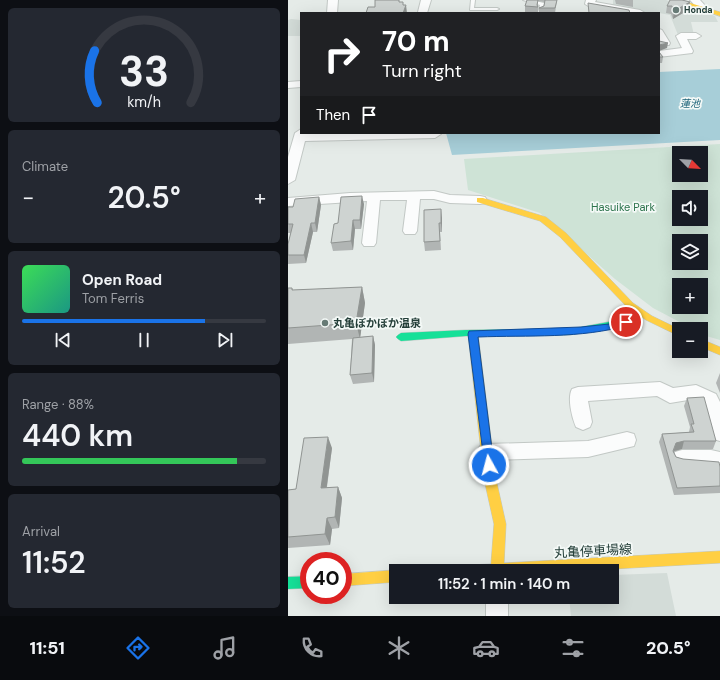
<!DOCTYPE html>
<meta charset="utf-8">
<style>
body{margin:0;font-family:"DM Sans","Noto Sans JP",sans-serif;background:#242831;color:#f1f3f6;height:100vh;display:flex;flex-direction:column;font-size:15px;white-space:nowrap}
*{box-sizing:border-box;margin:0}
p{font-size:13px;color:#9ea1a6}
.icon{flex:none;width:22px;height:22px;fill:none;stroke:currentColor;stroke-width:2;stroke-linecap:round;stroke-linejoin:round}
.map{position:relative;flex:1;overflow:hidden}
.side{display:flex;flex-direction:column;gap:8px;padding:8px;background:#0d0f14;width:288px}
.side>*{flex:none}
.guide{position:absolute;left:12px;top:12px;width:360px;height:122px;border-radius:0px;box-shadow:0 4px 16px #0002;background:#202124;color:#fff;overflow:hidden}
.needle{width:26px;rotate:114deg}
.buttons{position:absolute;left:384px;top:146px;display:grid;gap:8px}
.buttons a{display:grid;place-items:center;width:36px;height:36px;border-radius:0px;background:#171b24;box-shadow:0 4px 16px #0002;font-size:20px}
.speed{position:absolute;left:12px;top:552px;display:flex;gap:8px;font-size:20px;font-weight:700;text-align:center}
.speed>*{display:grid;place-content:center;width:52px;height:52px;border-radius:50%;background:#171b24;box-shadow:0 4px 16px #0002;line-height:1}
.speed .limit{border:6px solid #d22;background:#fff;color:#111}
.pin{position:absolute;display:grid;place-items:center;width:34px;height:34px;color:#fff;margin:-17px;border:2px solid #fff;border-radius:50%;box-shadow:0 1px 4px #0007}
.me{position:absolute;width:44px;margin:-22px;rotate:353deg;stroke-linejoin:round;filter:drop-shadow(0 0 3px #0008)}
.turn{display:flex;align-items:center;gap:14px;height:84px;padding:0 16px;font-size:18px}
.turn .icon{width:52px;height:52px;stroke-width:2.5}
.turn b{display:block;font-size:28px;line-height:34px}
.then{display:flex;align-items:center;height:38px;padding:0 16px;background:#0003;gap:8px;font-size:15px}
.big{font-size:30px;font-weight:600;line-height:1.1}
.side .card{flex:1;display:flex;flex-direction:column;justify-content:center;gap:6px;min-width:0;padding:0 14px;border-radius:6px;background:#242831}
.side .dial{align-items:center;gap:0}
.dial svg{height:104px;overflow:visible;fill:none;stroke:#363941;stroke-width:7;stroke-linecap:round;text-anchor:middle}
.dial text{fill:#f1f3f6;stroke:none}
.song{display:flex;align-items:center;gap:12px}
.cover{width:48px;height:48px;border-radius:6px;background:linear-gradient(135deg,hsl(130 70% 55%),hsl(170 70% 35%))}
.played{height:4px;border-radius:2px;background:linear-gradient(90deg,#1a73e8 75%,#363941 75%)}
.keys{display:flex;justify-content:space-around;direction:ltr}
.heat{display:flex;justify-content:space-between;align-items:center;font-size:22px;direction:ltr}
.charge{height:6px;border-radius:3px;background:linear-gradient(90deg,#34c759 88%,#363941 0)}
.trip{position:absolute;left:101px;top:564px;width:230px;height:40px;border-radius:0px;background:#171b24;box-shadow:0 4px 16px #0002;font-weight:600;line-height:40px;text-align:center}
.menu{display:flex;height:64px;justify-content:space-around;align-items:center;background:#090b0e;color:#9ea1a6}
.menu .icon{width:28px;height:28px}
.menu .selected{color:#1a73e8}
.menu b{font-size:18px;color:#f1f3f6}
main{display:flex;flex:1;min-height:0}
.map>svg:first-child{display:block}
</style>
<main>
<section class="side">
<div class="card dial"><svg viewBox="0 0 100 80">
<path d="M14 69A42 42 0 1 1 86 69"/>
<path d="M14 69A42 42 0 0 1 12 29" stroke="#1a73e8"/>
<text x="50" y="56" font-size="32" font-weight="700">33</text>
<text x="50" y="72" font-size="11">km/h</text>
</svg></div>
<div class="card"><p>Climate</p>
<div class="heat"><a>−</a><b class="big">20.5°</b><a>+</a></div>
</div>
<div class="card">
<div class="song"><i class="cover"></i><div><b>Open Road</b><p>Tom Ferris</p></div></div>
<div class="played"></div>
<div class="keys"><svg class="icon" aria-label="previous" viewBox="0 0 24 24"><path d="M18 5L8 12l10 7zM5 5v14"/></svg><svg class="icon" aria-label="pause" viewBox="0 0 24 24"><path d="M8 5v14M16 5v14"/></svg><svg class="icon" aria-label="next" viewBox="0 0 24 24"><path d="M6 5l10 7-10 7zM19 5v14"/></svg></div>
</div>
<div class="card"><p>Range · 88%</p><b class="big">440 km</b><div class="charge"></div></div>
<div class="card"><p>Arrival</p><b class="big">11:52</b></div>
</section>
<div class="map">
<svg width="432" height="616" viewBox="0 0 432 616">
<rect width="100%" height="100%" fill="#e5ebe8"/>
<!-- built -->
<path fill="#d3dcd8" d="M325 0H378L427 16 430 22H403L406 35H390L382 15 371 13H355L325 7Z
M3 19 13 20V36H0V20Z
M379 573 388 616H283L281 597H324V575Z"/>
<!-- green -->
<path fill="#cee3d6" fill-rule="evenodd" d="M432 144V340L415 335 413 329H405L365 308 327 279 252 213 180 190 176 159ZM391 153H413V175H391ZM391 197H413V219H391ZM391 241H413V263H391ZM391 285H413V307H391Z"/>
<!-- water -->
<path fill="#a7ced8" d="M432 69V140L164 155 158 133H371V72Z"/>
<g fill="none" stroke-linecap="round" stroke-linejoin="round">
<defs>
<path id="lane" d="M183 0H187L186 8H209L211 9 209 10H182Z
M235 0H243L256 3 254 13H250L252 5Z"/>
<path id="street" d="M40 0H50L49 13H39Z
M133 0H143L139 13 130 12Z
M298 0H308L307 2 352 10 357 13H337L302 7 297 4Z
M402 0H412L420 9 418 11H412Z
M371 29 374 30 382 43 381 45H373L371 41Z
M393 33H408L413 36 408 39H399L405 51 404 53 371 57V51L394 48 388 36Z
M13 81V87L0 88V82Z
M13 129V133H19L153 134 147 138 17 141 7 180 0 184V157L7 133Z
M146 191 162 195 192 196 197 197 199 200 197 203 192 204 162 203 146 199H132L129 231 127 234H117L115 231 119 200H92L88 243 86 246H76L74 243 79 201 0 206V198L62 193Z
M372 382 385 388 408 385 428 394 432 402V441L425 439 414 403 406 399 382 403 369 396 300 401 304 422 302 427 295 430 288 427C284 418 279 398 284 389L290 387Z
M339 432 346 434 348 440 346 446 300 457 199 460 192 458 189 452 192 446 199 444 300 441Z
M394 450H423L432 452V470C417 464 402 469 387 464L384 458 387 452Z
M198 597H220V616H198Z"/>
<path id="fast" d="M337 319 342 322 340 324 282 335 178 336 113 341 110 339 108 337 110 335 113 333 178 330 282 329Z
M21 576V588L0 589V577Z"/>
<path id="slow" d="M384 0H392L432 12V16Z
M189 198H195L258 217 278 233 345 303 364 316 391 329V336L358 320 339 307 272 237 252 221 189 202Z
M185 331 188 332 190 334 208 479 218 524 216 563 432 551V563L288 571H174L176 567 180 565 203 564 206 524 196 479 180 334 182 332Z
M413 339 432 347V355L413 347Z
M108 570 111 571H108V582L55 586V574Z"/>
</defs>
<!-- lane casing -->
<use href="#lane" stroke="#c2c8c5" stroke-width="2"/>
<!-- street casing -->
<use href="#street" stroke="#c2c8c5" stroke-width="2"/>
<!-- fast casing -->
<use href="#fast" stroke="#c0c8c5" stroke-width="1"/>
<!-- slow casing -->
<use href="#slow" stroke="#c0c8c5" stroke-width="1"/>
<!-- lane -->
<use href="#lane" fill="#fbfcfc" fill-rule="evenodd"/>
<!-- street -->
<use href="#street" fill="#fbfcfc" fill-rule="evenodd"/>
<!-- fast -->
<use href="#fast" fill="#16e098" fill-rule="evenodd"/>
<!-- slow -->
<use href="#slow" fill="#ffcf43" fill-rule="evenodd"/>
</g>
<!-- wall -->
<path fill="#b1b5b4" d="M239 0H269L267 13H251V8L256 6V2L250 1V13H237V6Z
M327 0H345V7L328 4Z
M402 2 400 10 385 19 383 14 378 13 379 6Z
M371 52 375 57 374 63H371Z
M31 197 33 205 29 232H25L18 263 0 264V244L3 233H0V209Z
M76 204 73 229H67L65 250 45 251 43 243 50 223Z
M154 218V232H152L153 250 137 251 136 242Z
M74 287 77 303 72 337 85 336 87 345 86 382 65 384 62 375 64 339 0 344V288H4L5 290Z
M432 373V393L428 383Z
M399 398 428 441 425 449H394L386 452 388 457 395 459 432 467V493L386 495 371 442 374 434 401 432 402 427 396 406Z
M44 448 39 487H50L54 498 51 528 44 529 42 545 0 548V490L8 489Z"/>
<!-- shaded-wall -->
<path fill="#909492" d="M402 2 400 10 385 19 386 11Z
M118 5 119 13H115Z
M380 43 379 48 371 51V45Z
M74 196 76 204 73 229 72 220Z
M31 197 33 205 29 232 27 223Z
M153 209 154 218V232L153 223Z
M65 220 67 229 65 250 63 241Z
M23 223 25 232 18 263 16 255Z
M74 287 77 303 72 339 68 323Z
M85 336 87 345 86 382 84 373Z
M40 437 44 448 37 499 33 488Z
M396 441 394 449 386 451 383 459 388 443Z
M50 487 54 498 51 528 47 517Z
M39 518 44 529 42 545 37 534Z"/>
<!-- building -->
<path fill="#ced3d1" stroke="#909492" d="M87 0H111V2H115V5H118L115 13H78L80 7H87Z
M239 0H250L249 5 250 7 237 6Z
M257 0H269L267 8H251L256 6Z
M382 0H394L402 2 386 11 384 6H379Z
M300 3 341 10 342 13H301Z
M371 41 380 43 371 45Z
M371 52 375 57H371Z
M74 196 72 220H65L63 241 43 243 46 224 50 223 53 197Z
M31 197 27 223H23L16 255H0V244L5 224H0V207H5L7 199Z
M153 209V223H151L152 241 136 242V210Z
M74 287 68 323 0 328V288H4V290Z
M85 336 84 373 62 375 65 338Z
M416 397 428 441H396L388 443 385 451 388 457 395 459 431 462 432 467V486L389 488 374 434 406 432 403 424H406L399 398Z
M40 437 33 488 50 487 47 517 39 518 37 534 0 537V490L8 489 16 438Z"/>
<!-- route -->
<path fill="#1a73e8" stroke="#114b97" d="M338 319 341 320V325C293 339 240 335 190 337L206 465 205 469 201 470 197 469 180 334 181 331 293 327 321 324Z"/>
<!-- markers -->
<g fill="#677b76" stroke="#f4f9f7" stroke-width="1.5">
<circle cx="388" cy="10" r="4"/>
<circle cx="37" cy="323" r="4"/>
</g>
<g text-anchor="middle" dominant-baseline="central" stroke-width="3.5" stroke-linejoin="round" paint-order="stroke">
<!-- far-poi labels -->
<g font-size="9" font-weight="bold" fill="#233e38" stroke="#f4f9f7" text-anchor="start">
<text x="396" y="10">Honda</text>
</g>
<!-- far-water labels -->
<g font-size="10" font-style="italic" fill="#1d6479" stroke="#f4f9f7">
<text x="402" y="103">蓮池</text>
</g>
<!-- park labels -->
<g font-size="11" fill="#2d744d" stroke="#f4f9f7">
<text x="335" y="207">Hasuike Park</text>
</g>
<!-- poi labels -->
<g font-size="11" font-weight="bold" fill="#233e38" stroke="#f4f9f7" text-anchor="start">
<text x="45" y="323">丸亀ぽかぽか温泉</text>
</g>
<!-- near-street labels -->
<g font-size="13" fill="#233e38" stroke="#f4f9f7">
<text transform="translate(305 551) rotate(-3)">丸亀停車場線</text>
</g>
</g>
</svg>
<div class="buttons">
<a><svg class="needle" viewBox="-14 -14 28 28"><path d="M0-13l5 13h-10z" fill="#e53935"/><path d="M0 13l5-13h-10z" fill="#9ea1a6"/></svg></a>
<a><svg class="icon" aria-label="sound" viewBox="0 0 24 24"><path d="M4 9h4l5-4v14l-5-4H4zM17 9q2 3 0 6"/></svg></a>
<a><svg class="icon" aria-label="layers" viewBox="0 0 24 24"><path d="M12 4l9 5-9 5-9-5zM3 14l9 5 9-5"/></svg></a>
<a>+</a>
<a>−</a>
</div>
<div class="speed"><div class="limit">40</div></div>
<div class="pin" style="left:338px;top:322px;background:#d93025"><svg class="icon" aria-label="arrive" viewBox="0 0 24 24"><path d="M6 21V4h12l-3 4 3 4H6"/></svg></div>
<svg class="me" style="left:201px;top:465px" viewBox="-20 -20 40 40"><circle r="17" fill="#1a73e8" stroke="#fff" stroke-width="3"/><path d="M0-11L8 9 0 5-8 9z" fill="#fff"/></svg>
<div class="trip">11:52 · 1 min · 140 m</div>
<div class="guide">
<div class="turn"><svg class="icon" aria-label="right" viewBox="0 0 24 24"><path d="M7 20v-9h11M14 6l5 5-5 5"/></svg><div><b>70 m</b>Turn right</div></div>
<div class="then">Then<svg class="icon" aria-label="arrive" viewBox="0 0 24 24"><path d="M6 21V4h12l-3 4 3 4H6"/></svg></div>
</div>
</div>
</main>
<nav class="menu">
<b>11:51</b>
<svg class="icon selected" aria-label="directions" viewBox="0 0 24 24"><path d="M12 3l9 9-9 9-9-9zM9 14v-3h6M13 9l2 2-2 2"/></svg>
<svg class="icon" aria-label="music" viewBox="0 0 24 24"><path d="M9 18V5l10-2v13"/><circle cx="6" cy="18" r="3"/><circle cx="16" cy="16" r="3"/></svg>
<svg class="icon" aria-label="phone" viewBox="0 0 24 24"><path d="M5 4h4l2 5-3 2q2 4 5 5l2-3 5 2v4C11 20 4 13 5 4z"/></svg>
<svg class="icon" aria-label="climate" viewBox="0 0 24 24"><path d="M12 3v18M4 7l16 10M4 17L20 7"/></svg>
<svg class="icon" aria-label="car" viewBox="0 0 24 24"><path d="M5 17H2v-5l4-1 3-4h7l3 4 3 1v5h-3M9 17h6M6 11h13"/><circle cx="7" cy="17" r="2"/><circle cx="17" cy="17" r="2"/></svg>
<svg class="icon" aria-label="filters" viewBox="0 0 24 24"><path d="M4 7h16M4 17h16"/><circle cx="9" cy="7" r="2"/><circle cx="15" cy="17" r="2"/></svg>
<b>20.5°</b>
</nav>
